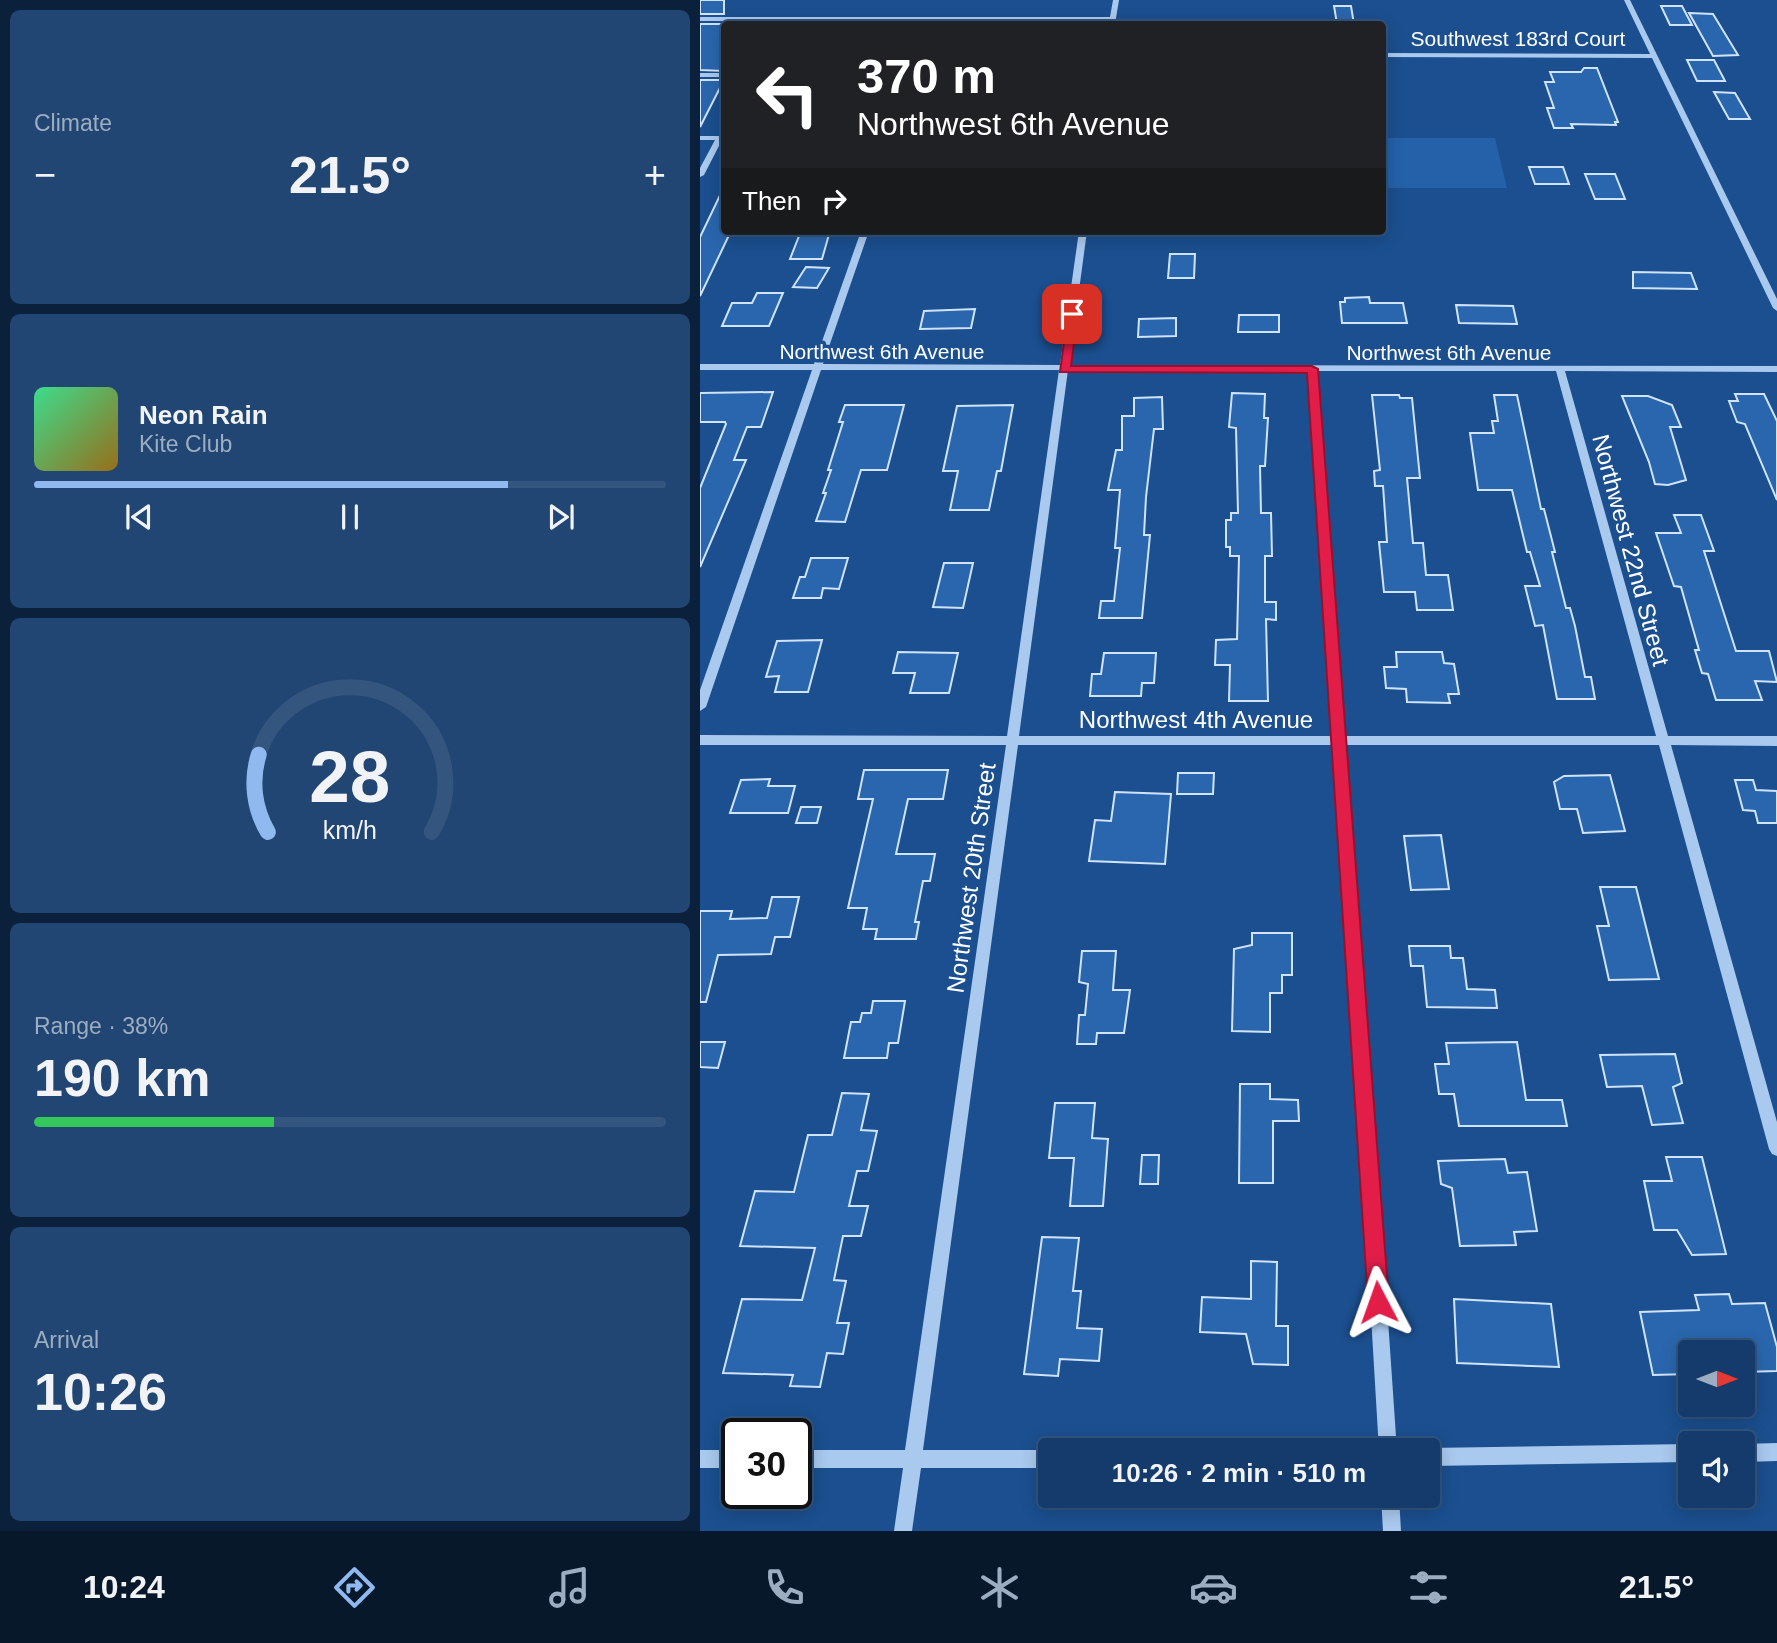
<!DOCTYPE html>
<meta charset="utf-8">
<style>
body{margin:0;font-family:Helvetica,sans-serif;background:#214673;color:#f1f3f6;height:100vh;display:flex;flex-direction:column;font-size:26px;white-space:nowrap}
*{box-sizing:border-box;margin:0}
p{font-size:23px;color:#9dadc1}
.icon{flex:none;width:38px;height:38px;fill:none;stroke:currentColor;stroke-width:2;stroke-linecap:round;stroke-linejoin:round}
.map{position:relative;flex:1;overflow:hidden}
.side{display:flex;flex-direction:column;gap:10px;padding:10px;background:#0b203b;width:700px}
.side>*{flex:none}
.banner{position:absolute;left:21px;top:21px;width:665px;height:214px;border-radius:7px;box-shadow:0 4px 18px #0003,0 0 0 2px #33557e;background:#202124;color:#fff;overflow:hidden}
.needle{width:46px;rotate:90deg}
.fabs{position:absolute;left:978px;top:1340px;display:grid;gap:14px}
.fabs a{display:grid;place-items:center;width:77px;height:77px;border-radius:7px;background:#143b6b;box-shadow:0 4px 18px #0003,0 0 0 2px #33557e;font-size:35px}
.speed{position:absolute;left:21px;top:1418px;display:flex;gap:14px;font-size:35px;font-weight:700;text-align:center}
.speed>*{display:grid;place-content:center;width:91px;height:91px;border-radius:50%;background:#143b6b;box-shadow:0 4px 18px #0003,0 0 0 2px #33557e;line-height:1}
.speed .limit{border:4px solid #111;border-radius:10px;background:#fff;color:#111}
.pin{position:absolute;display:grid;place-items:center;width:60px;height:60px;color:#fff;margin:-30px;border-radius:14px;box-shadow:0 4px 10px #0006}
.me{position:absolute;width:77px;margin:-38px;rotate:356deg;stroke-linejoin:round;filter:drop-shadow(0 0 5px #0008)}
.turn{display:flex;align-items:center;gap:24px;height:147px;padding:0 21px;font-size:32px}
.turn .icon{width:91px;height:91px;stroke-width:2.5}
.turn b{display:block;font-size:49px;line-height:60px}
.then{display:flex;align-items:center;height:66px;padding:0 21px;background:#0003;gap:14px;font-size:26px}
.big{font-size:52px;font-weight:700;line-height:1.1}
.side .widget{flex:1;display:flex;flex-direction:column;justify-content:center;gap:10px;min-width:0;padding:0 24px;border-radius:10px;background:#214673}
.side .dial{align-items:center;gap:0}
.dial svg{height:182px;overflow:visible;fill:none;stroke:#33557e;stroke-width:7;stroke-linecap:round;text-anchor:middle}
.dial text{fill:#f1f3f6;stroke:none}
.song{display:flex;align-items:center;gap:21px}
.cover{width:84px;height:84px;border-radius:10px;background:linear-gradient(135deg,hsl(150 70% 55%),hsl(40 70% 35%))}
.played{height:7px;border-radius:4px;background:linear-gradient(90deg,#90b9f0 75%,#33557e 75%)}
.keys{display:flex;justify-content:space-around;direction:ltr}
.heat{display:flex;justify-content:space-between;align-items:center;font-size:38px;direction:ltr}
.charge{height:10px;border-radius:5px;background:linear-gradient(90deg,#34c759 38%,#33557e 0)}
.trip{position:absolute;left:338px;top:1438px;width:402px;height:70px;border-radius:7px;background:#143b6b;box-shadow:0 4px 18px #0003,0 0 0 2px #33557e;font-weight:700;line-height:70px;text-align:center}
.tabs{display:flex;height:112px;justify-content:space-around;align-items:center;background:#08182b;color:#9dadc1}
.tabs .icon{width:49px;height:49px}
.tabs .active{color:#90b9f0}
.tabs b{font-size:32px;color:#f1f3f6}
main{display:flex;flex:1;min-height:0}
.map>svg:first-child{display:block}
</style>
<main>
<section class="side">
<div class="widget"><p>Climate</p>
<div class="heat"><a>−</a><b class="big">21.5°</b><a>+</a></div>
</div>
<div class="widget">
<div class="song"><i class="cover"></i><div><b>Neon Rain</b><p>Kite Club</p></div></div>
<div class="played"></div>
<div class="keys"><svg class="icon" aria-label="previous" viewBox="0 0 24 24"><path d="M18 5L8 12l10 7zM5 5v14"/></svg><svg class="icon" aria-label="pause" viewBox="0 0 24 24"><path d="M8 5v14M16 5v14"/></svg><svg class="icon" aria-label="next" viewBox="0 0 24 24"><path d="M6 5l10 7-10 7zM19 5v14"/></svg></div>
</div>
<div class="widget dial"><svg viewBox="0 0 100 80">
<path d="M14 69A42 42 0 1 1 86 69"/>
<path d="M14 69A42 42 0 0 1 10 35" stroke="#90b9f0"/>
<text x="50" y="56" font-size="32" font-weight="700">28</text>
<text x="50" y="72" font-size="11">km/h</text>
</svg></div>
<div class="widget"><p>Range · 38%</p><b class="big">190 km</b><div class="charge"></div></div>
<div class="widget"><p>Arrival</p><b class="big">10:26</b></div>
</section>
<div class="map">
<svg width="1077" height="1531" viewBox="0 0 1077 1531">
<rect width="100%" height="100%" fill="#1b4f8f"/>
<!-- green -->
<path fill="#2461a8" d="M683 138H795L807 188H683Z"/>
<!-- building -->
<path fill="#2a66ad" stroke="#cfe3fa" stroke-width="2" d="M0 0H24V14H0Z
M634 6H651L654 24H637Z
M961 6H982L992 25H970Z
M989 13 1013 14 1038 55 1013 56Z
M0 24H24V71L0 70Z
M987 60H1014L1025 81H997Z
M884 68H897L918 122H915L916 125 871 124 873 128H854L847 108H854L845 82H854L850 72H881Z
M0 80H24L0 127Z
M1014 92 1035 93 1050 119H1029Z
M829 167H863L869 184H835Z
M885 174H915L925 199H895Z
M24 187V231H31L0 296V237Z
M101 231H130L122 259H90Z
M470 254H495L494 278H468Z
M106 267 129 268 117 288 93 287Z
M933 272 991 273 997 289 933 288Z
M57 293H83L69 326H22L32 303H52Z
M669 297 670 303H703L707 323H642L640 302H645V298Z
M756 305 813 306 817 324 759 323Z
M275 309 271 328 220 329 224 311Z
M539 315H579V332H538Z
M476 318V336L438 337 439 319Z
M73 392 61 427H47L34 460H46L0 567V488L26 424 25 422H0V393Z
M532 393 565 394 564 418H568L565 466H560L561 513H571L572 556H565V602H576V620L566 619 568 701H529L530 665H515L516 640 537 639 539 556H530V547H526V520H531V513H538L536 428 529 427Z
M1035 394H1064L1077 421V500L1045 424 1037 422 1029 401H1038Z
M672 395H699L700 398H712L720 478H707L713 543H723L726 575H748L753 610H717L715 592H684L679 542H687L683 486H675L674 471 680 470Z
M794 395H817L841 509H844L855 552H852L866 608H870L875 626 885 677H891L895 699H857L843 625 835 626 825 586H840L830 552H827L812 490H778L770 433H794L792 421H798Z
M922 396H948L972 405 981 427H970L986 480 968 485 955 484 949 462Z
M462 397 463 429H454L446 497 444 535H450L442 618H399L401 601H414L420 548H415L420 490H408L416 450H422V416H434V398Z
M145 405H204L187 470H161L145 522 116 521 126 493H123L131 470H128L143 422H139Z
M313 405 301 471H297L289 510H250L258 471H243L257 406Z
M974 515H1001L1014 551H1004L1036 651H1069L1077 682 1055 681 1062 700H1016L1008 674 1002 673 995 650H999L981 587 974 586 956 533H981Z
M111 558H148L139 589 123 588 121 598H93L100 577H105Z
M244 563H273L263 608 233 607Z
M122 640 108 692H75L79 676 66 677 77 641Z
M198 652 258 653 249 693H210L215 673H193Z
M696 652H742L744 663 754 664 759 694H748L750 703 707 702 706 689 686 688 684 667H697Z
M404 653H456L454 683H442L441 696H390L392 674H401Z
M164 770H248L243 799H208L196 854H235L230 881H223L215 922H219L216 939H175L177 929H163L167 908H148L173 799H158Z
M478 773H514L513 794H477Z
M910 775 925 831 883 833 877 809H860L854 782 864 776Z
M70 779 68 786H95L88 813H30L41 780Z
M1035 780H1053L1056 790 1077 791V823H1058L1055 811 1043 810Z
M415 792 471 794 465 864 389 861 395 820 411 821Z
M101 807H121L117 823H96Z
M741 835 749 889 711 890 704 836Z
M900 887H936L959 979 909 980 897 926H909Z
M72 897H99L90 937H75L71 954 18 955 6 1002H0V911H32L30 919 67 918Z
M552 933H592V975H582V993H570V1032L532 1031 534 949 552 945Z
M709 946H750L751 958H763L767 989 795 990 797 1008 727 1007 723 966H711Z
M382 951H416L413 990H430L424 1033H397L396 1044H377L379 1015H385L388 984 379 982Z
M173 1001H205L198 1043H189L187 1058H144L151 1022H160L162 1013H171Z
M0 1042H25L18 1068 0 1067Z
M817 1042 826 1100H862L867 1126H759L754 1094H739L735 1064H749L746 1043Z
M975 1054 982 1083 973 1087 983 1123 952 1125 942 1086 907 1087 900 1055Z
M540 1084H570V1099L598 1100 599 1121H573V1183H539Z
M142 1093 169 1094 161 1130 177 1131 168 1171H157L149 1206H168L161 1236H143L134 1280 146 1281 137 1323H149L143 1354 127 1353 120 1387 90 1386 93 1375 23 1373 42 1299 102 1300 115 1248 40 1246 55 1191 94 1192 108 1135H132Z
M355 1103H395L392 1138 408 1139 403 1206H370L374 1158H349Z
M442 1155H459L458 1184H440Z
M966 1157H1002L1026 1254 992 1255 977 1230H954L944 1181H972Z
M805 1159 808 1173 827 1172 837 1231 814 1232 816 1245 760 1246 752 1188 741 1184 738 1161Z
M342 1237 379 1238 373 1291H381L377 1328 402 1329 399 1361 360 1359 358 1376 324 1374Z
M551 1261 577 1262 576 1326H588V1365L553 1364 546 1334 500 1332 502 1297 551 1299Z
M1029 1294 1032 1304 1065 1303 1077 1347V1371L1043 1372V1353H990V1374L953 1375 940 1312 999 1310 995 1295Z
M754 1299 851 1304 859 1367 757 1363Z"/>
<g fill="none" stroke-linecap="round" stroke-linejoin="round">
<!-- minor -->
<path fill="#a9c9ee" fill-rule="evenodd" d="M413 0H419L415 24H409V21H0V17H410Z
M924 0H930L1077 299V311L1073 308 952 58 682 57V53L950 54Z
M0 73H24V77H0Z
M0 136H24V140H22L4 175 0 177V168L15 140H0Z
M161 231H169L123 364 360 365 379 231H387L369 365 1077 366V372L865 371 968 736H1077V746L971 745 1077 1122V1156L1072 1154 1069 1149 959 745H646L667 1012 697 1451H679L653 1012 634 745H318L223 1450H350V1468H221L212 1531H194L203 1468H96V1450H205L306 745H0V735L307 736 359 370H121L6 707 0 711V690L112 370H0V364H114ZM368 370 608 371 633 736H319ZM617 371H856L956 736H645Z
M1077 1443V1461L1043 1462V1444Z
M990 1444V1462L728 1466V1451H722L728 1448Z
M0 1450H37V1468H0Z
M681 1496H699L701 1531H683Z"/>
</g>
<!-- route -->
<path fill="#e11d48" stroke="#92132f" stroke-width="2" d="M368 312 378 314 371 366H612L618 369 689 1302 686 1310 678 1313 671 1310 668 1302 607 373 360 372Z"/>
<g text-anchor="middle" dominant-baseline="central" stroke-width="7" stroke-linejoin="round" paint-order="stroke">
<!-- far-street labels -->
<g font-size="21" fill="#fff" stroke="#1b4f8f">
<text x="818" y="38">Southwest 183rd Court</text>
<text x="182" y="351">Northwest 6th Avenue</text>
<text x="749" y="352">Northwest 6th Avenue</text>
</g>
<!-- street labels -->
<g font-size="24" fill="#fff" stroke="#1b4f8f">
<text transform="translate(931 550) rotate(75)">Northwest 22nd Street</text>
<text x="496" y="719">Northwest 4th Avenue</text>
<text transform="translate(271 878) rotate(-82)">Northwest 20th Street</text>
</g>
</g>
</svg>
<div class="fabs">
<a><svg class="needle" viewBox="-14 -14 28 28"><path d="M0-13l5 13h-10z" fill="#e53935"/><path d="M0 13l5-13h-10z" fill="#9dadc1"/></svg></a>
<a><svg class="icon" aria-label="sound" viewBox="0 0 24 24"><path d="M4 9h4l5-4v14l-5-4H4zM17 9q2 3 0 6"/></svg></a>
</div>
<div class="speed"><div class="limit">30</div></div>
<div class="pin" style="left:372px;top:314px;background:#d93025"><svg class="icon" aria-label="arrive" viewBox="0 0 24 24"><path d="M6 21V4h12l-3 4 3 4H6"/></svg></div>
<svg class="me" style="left:678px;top:1302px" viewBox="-20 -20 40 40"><path d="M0-17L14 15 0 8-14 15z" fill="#e11d48" stroke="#fff" stroke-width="4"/></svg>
<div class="trip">10:26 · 2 min · 510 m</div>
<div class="banner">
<div class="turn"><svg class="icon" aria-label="left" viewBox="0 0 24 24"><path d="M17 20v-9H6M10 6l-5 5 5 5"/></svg><div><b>370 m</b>Northwest 6th Avenue</div></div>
<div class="then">Then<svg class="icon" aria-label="right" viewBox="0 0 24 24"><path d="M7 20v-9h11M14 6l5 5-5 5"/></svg></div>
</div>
</div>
</main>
<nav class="tabs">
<b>10:24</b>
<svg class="icon active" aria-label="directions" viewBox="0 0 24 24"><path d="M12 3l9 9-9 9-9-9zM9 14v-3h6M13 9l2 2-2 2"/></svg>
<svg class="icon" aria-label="music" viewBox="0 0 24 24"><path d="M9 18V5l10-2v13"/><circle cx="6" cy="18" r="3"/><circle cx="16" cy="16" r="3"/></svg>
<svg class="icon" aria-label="phone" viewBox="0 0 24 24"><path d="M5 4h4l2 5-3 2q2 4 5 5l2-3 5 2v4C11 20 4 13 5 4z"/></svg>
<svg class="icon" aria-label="climate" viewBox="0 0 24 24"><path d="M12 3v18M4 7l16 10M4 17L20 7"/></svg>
<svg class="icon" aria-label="car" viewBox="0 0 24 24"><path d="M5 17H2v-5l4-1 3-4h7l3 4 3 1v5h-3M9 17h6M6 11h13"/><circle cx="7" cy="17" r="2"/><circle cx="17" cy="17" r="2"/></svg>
<svg class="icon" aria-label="filters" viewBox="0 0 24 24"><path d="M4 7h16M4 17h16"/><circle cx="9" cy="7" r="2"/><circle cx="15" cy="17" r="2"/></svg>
<b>21.5°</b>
</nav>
